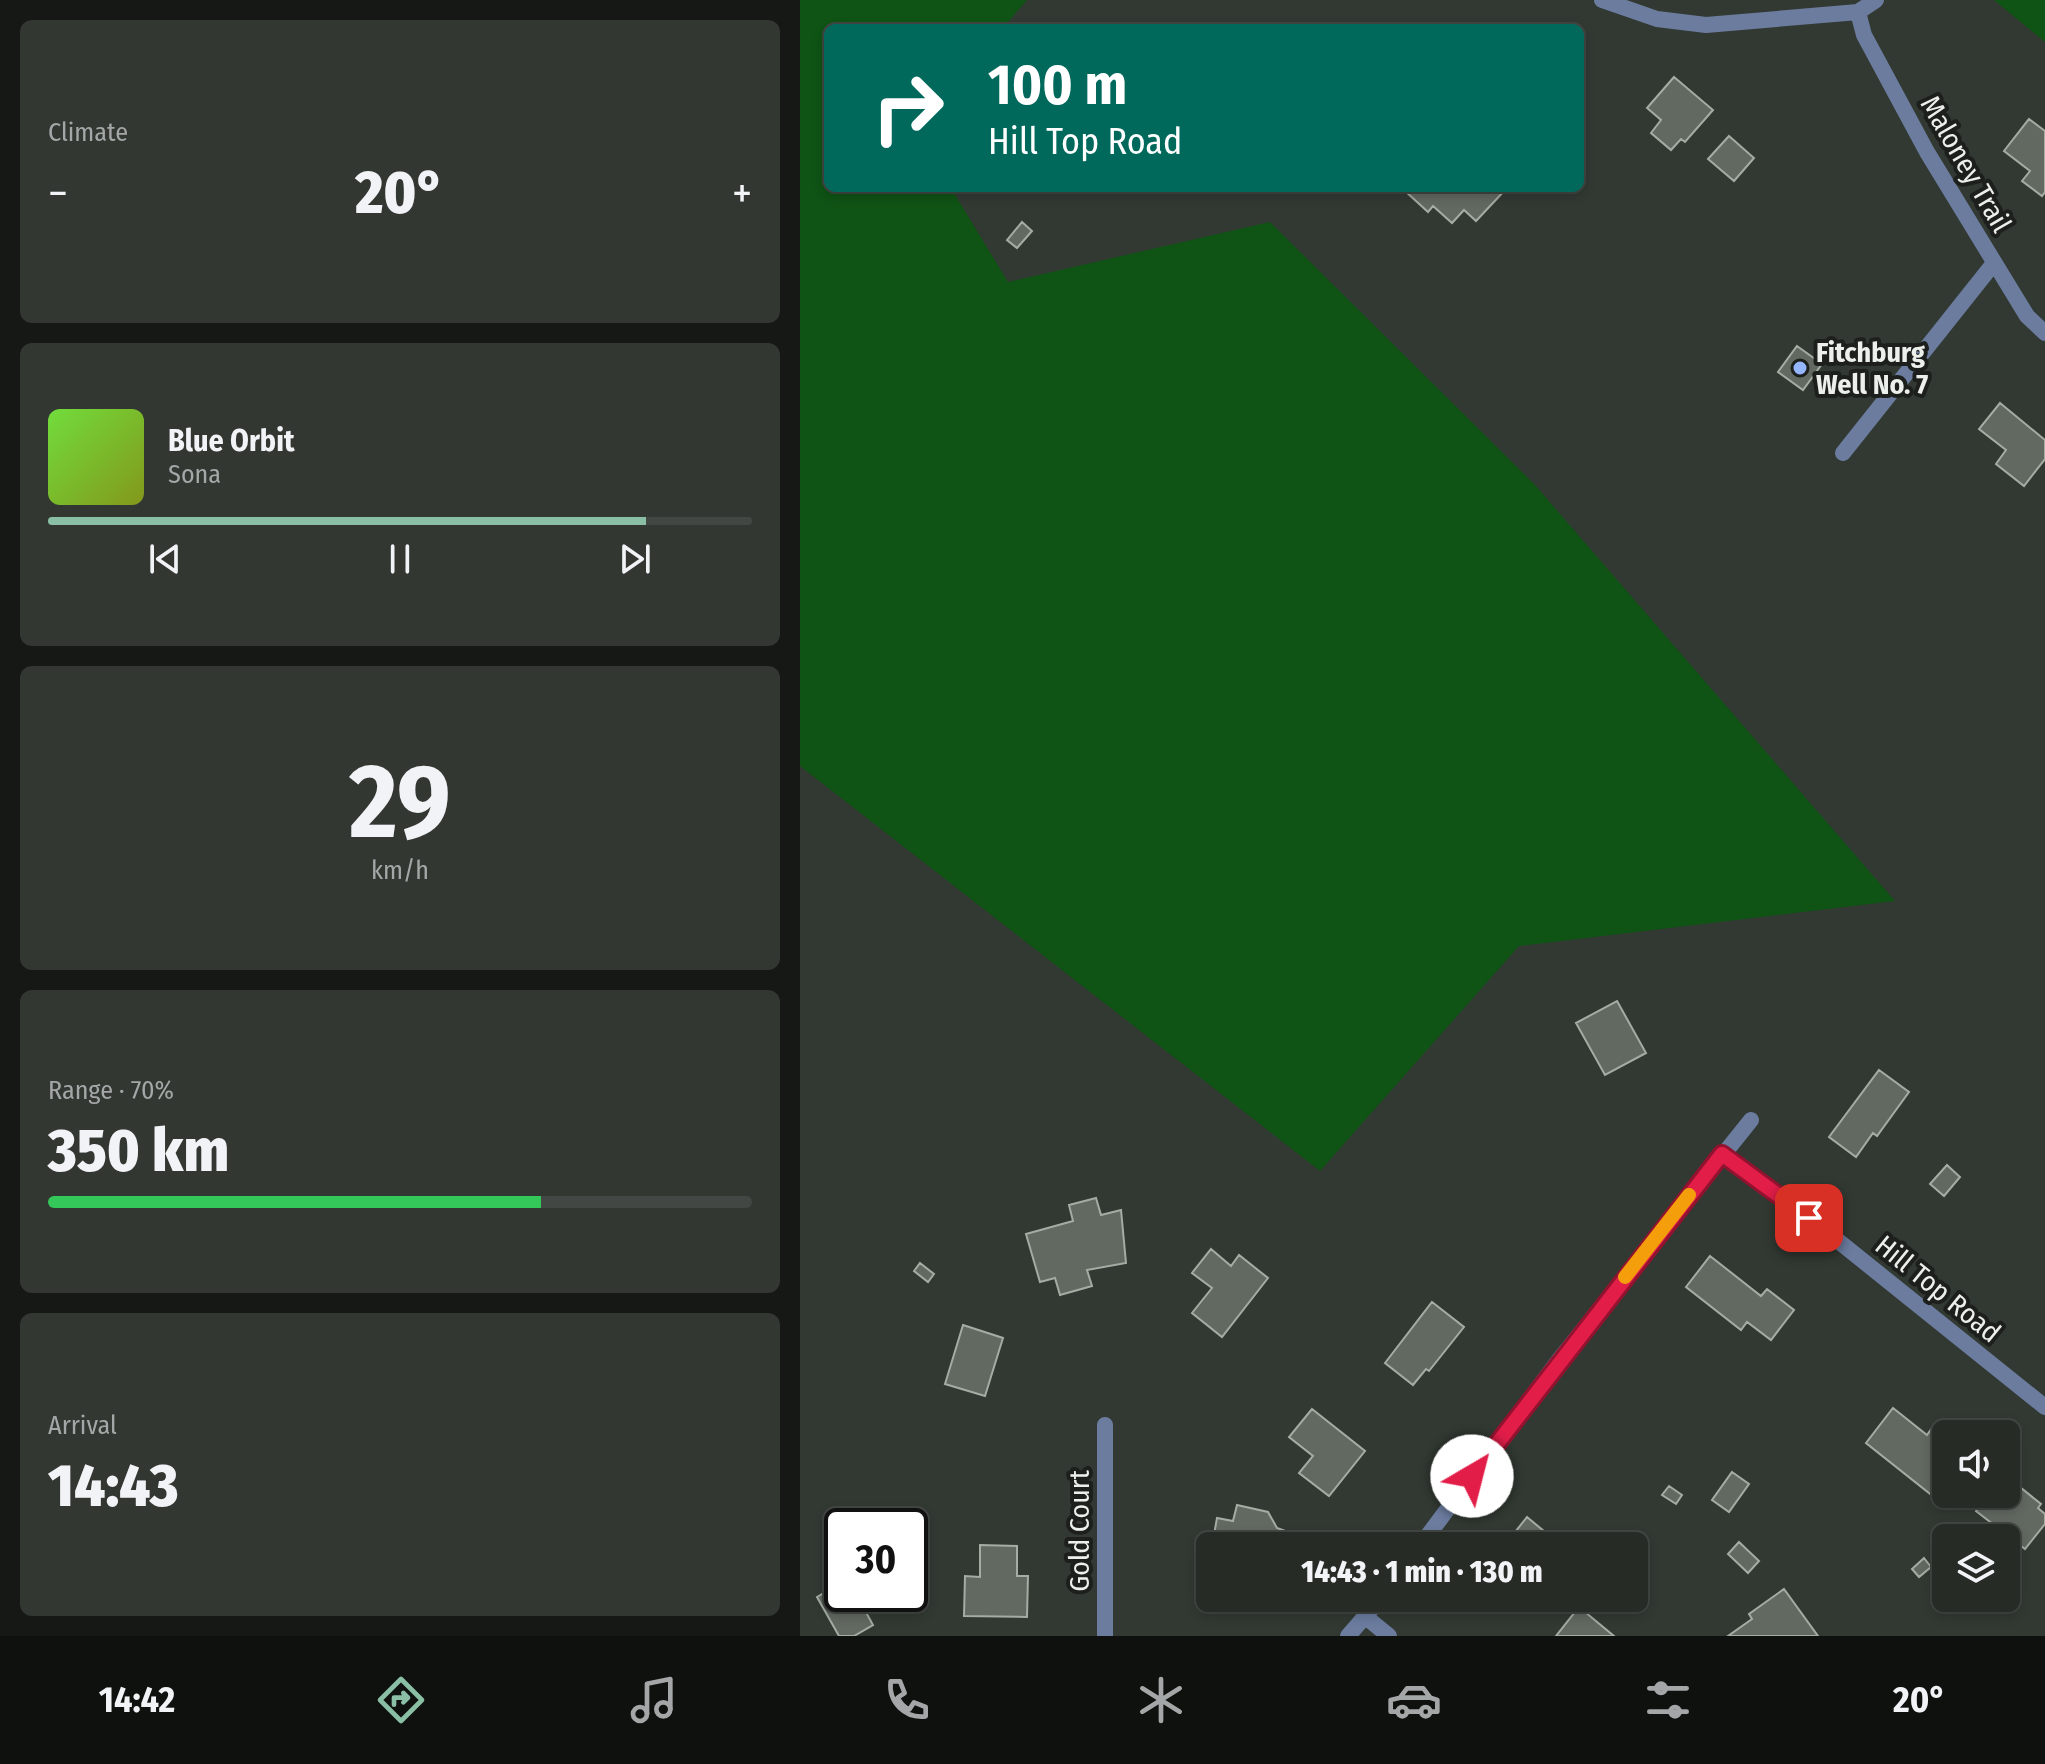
<!DOCTYPE html>
<meta charset="utf-8">
<style>
body{margin:0;font-family:"Fira Sans Condensed",sans-serif;background:#323732;color:#f1f3f6;height:100vh;display:flex;flex-direction:column;font-size:30px;white-space:nowrap}
*{box-sizing:border-box;margin:0}
p{font-size:26px;color:#a4a7a7}
.icon{flex:none;width:44px;height:44px;fill:none;stroke:currentColor;stroke-width:2;stroke-linecap:round;stroke-linejoin:round}
.map{position:relative;flex:1;overflow:hidden}
.details{display:flex;flex-direction:column;gap:20px;padding:20px;background:#151815;width:800px}
.details>*{flex:none}
.banner{position:absolute;left:24px;top:24px;width:760px;height:168px;border-radius:12px;box-shadow:0 4px 12px #0003,0 0 0 2px #424743;background:#00695c;color:#fff;overflow:hidden}
.controls{position:absolute;left:1132px;top:1420px;display:grid;gap:16px}
.controls a{display:grid;place-items:center;width:88px;height:88px;border-radius:12px;background:#262b26;box-shadow:0 4px 12px #0003,0 0 0 2px #424743;font-size:40px}
.speed{position:absolute;left:24px;top:1508px;display:flex;gap:16px;font-size:40px;font-weight:700;text-align:center}
.speed>*{display:grid;place-content:center;width:104px;height:104px;border-radius:50%;background:#262b26;box-shadow:0 4px 12px #0003,0 0 0 2px #424743;line-height:1}
.speed .limit{border:4px solid #111;border-radius:12px;background:#fff;color:#111}
.pin{position:absolute;display:grid;place-items:center;width:68px;height:68px;color:#fff;margin:-34px;border-radius:16px;box-shadow:0 4px 12px #0006}
.me{position:absolute;width:88px;margin:-44px;rotate:37deg;stroke-linejoin:round;filter:drop-shadow(0 0 6px #0008)}
.turn{display:flex;align-items:center;gap:28px;height:168px;padding:0 32px;font-size:36px}
.turn .icon{width:104px;height:104px;stroke-width:2.5}
.turn b{display:block;font-size:56px;line-height:68px}
.big{font-size:60px;font-weight:800;line-height:1.1}
.details .widget{flex:1;display:flex;flex-direction:column;justify-content:center;gap:12px;min-width:0;padding:0 28px;border-radius:12px;background:#323732}
.details .dial{align-items:center;gap:0}
.dial b{font-size:104px;line-height:1}
.song{display:flex;align-items:center;gap:24px}
.cover{width:96px;height:96px;border-radius:12px;background:linear-gradient(135deg,hsl(100 70% 55%),hsl(70 70% 35%))}
.played{height:8px;border-radius:4px;background:linear-gradient(90deg,#8abfa5 85%,#424743 85%)}
.keys{display:flex;justify-content:space-around;direction:ltr}
.heat{display:flex;justify-content:space-between;align-items:center;font-size:44px;direction:ltr}
.charge{height:12px;border-radius:6px;background:linear-gradient(90deg,#34c759 70%,#424743 0)}
.trip{position:absolute;left:396px;top:1532px;width:452px;height:80px;border-radius:12px;background:#262b26;box-shadow:0 4px 12px #0003,0 0 0 2px #424743;font-weight:800;line-height:80px;text-align:center}
.dock{display:flex;height:128px;justify-content:space-around;align-items:center;background:#0f110f;color:#a4a7a7}
.dock .icon{width:56px;height:56px}
.dock .active{color:#8abfa5}
.dock b{font-size:36px;color:#f1f3f6}
main{display:flex;flex:1;min-height:0}
.map>svg:first-child{display:block}
</style>
<main>
<section class="details">
<div class="widget"><p>Climate</p>
<div class="heat"><a>−</a><b class="big">20°</b><a>+</a></div>
</div>
<div class="widget">
<div class="song"><i class="cover"></i><div><b>Blue Orbit</b><p>Sona</p></div></div>
<div class="played"></div>
<div class="keys"><svg class="icon" aria-label="previous" viewBox="0 0 24 24"><path d="M18 5L8 12l10 7zM5 5v14"/></svg><svg class="icon" aria-label="pause" viewBox="0 0 24 24"><path d="M8 5v14M16 5v14"/></svg><svg class="icon" aria-label="next" viewBox="0 0 24 24"><path d="M6 5l10 7-10 7zM19 5v14"/></svg></div>
</div>
<div class="widget dial"><b>29</b><p>km/h</p></div>
<div class="widget"><p>Range · 70%</p><b class="big">350 km</b><div class="charge"></div></div>
<div class="widget"><p>Arrival</p><b class="big">14:43</b></div>
</section>
<div class="map">
<svg width="1245" height="1636" viewBox="0 0 1245 1636">
<rect width="100%" height="100%" fill="#323932"/>
<!-- green -->
<path fill="#0f5315" d="M0 0H227L203 28H28V188H151L208 282 470 222 735 485 1095 901 719 946 520 1171 0 766Z
M1194 0H1245V42Z"/>
<!-- building -->
<path fill="#626961" stroke="#a4aca3" stroke-width="2" d="M874 77 913 110 885 142 881 139 871 150 851 133 861 120 847 108Z
M1229 119 1245 131V192L1242 196 1222 181 1230 171 1204 151Z
M929 136 954 158 934 181 908 159Z
M608 188H707L676 221 664 210 652 223 633 206 628 212 605 191Z
M222 222 232 231 217 248 207 240Z
M997 346 1022 364 1003 390 978 372Z
M1200 403 1245 440V459L1224 486 1196 464 1206 450 1179 429Z
M817 1001 846 1053 805 1075 776 1023Z
M1079 1070 1109 1092 1077 1136 1073 1133 1056 1157 1029 1137Z
M1147 1165 1160 1177 1144 1196 1130 1184Z
M296 1198 301 1215 321 1210 326 1263 287 1270 292 1286 260 1295 255 1278 240 1282 226 1234 273 1221 269 1205Z
M411 1249 431 1266 439 1255 468 1278 422 1337 392 1313 412 1288 392 1273Z
M910 1256 961 1296 967 1289 994 1310 971 1340 947 1322 941 1330 886 1287Z
M120 1263 134 1274 128 1282 114 1271Z
M632 1302 664 1327 629 1371 626 1369 613 1385 585 1363Z
M163 1325 203 1338 185 1396 145 1384Z
M1093 1408 1127 1435 1132 1428 1146 1439V1482L1134 1497 1066 1443Z
M512 1409 565 1451 529 1496 499 1473 513 1456 489 1437Z
M932 1472 949 1484 929 1512 912 1500Z
M1215 1483 1241 1504 1238 1508 1245 1514V1524L1225 1549 1176 1511 1190 1494H1206V1486L1210 1489Z
M869 1486 882 1495 876 1504 862 1495Z
M437 1505 468 1512 477 1528 488 1532 485 1546H412L417 1518 433 1521Z
M727 1517 751 1537 744 1546H704Z
M939 1542 959 1561 948 1573 928 1554Z
M180 1545 217 1546V1576H228L227 1617 164 1616 165 1576 180 1577Z
M1124 1558 1131 1567 1119 1577 1112 1569Z
M42 1582V1594H92L94 1598 67 1614 73 1625 54 1636H39L17 1597Z
M984 1589 1018 1636H928L952 1619 949 1614Z
M779 1607 814 1636H756Z"/>
<g fill="none" stroke-linecap="round" stroke-linejoin="round">
<!-- minor -->
<path stroke="#6b7c9f" stroke-width="16" d="M802 0 857 19 906 25 1058 12 1076 0
M1058 12 1064 35 1127 152 1227 316 1245 333
M1043 453 1194 263
M922 1154 986 1199 1245 1407
M305 1425V1636
M620 1546 759 1360 951 1120
M567 1618 589 1636
M548 1636 581 1598"/>
</g>
<g fill="none" stroke-linecap="round" stroke-linejoin="round">
<defs>
<path id="route" d="M672 1476 922 1154 1009 1218"/>
</defs>
<!-- route casing -->
<use href="#route" stroke="#92132f" stroke-width="20"/>
<!-- route -->
<use href="#route" stroke="#e11d48" stroke-width="14"/>
<!-- slow -->
<path stroke="#f59e0b" stroke-width="14" d="M825 1277 889 1195"/>
</g>
<!-- markers -->
<circle fill="#95b6fd" stroke="#1c1f1c" stroke-width="3" cx="1000" cy="368" r="8"/>
<g text-anchor="middle" dominant-baseline="central" stroke-width="8" stroke-linejoin="round" paint-order="stroke">
<!-- street labels -->
<g font-size="28" fill="#ebf0eb" stroke="#1c1f1c">
<text transform="translate(1166 164) rotate(60)">Maloney Trail</text>
<text transform="translate(1138 1289) rotate(39)">Hill Top Road</text>
<text transform="translate(279 1531) rotate(-90)">Gold Court</text>
</g>
<!-- poi labels -->
<g font-size="28" font-weight="bold" fill="#ebf0eb" stroke="#1c1f1c" text-anchor="start">
<text x="1016" y="352">Fitchburg<tspan x="1016" dy="32">Well No. 7</tspan></text>
</g>
</g>
</svg>
<div class="controls">
<a><svg class="icon" aria-label="sound" viewBox="0 0 24 24"><path d="M4 9h4l5-4v14l-5-4H4zM17 9q2 3 0 6"/></svg></a>
<a><svg class="icon" aria-label="layers" viewBox="0 0 24 24"><path d="M12 4l9 5-9 5-9-5zM3 14l9 5 9-5"/></svg></a>
</div>
<div class="speed"><div class="limit">30</div></div>
<div class="pin" style="left:1009px;top:1218px;background:#d93025"><svg class="icon" aria-label="arrive" viewBox="0 0 24 24"><path d="M6 21V4h12l-3 4 3 4H6"/></svg></div>
<svg class="me" style="left:672px;top:1476px" viewBox="-20 -20 40 40"><circle r="19" fill="#fff"/><path d="M0-13L10 11 0 6-10 11z" fill="#e11d48"/></svg>
<div class="trip">14:43 · 1 min · 130 m</div>
<div class="banner">
<div class="turn"><svg class="icon" aria-label="right" viewBox="0 0 24 24"><path d="M7 20v-9h11M14 6l5 5-5 5"/></svg><div><b>100 m</b>Hill Top Road</div></div>
</div>
</div>
</main>
<nav class="dock">
<b>14:42</b>
<svg class="icon active" aria-label="directions" viewBox="0 0 24 24"><path d="M12 3l9 9-9 9-9-9zM9 14v-3h6M13 9l2 2-2 2"/></svg>
<svg class="icon" aria-label="music" viewBox="0 0 24 24"><path d="M9 18V5l10-2v13"/><circle cx="6" cy="18" r="3"/><circle cx="16" cy="16" r="3"/></svg>
<svg class="icon" aria-label="phone" viewBox="0 0 24 24"><path d="M5 4h4l2 5-3 2q2 4 5 5l2-3 5 2v4C11 20 4 13 5 4z"/></svg>
<svg class="icon" aria-label="climate" viewBox="0 0 24 24"><path d="M12 3v18M4 7l16 10M4 17L20 7"/></svg>
<svg class="icon" aria-label="car" viewBox="0 0 24 24"><path d="M5 17H2v-5l4-1 3-4h7l3 4 3 1v5h-3M9 17h6M6 11h13"/><circle cx="7" cy="17" r="2"/><circle cx="17" cy="17" r="2"/></svg>
<svg class="icon" aria-label="filters" viewBox="0 0 24 24"><path d="M4 7h16M4 17h16"/><circle cx="9" cy="7" r="2"/><circle cx="15" cy="17" r="2"/></svg>
<b>20°</b>
</nav>
